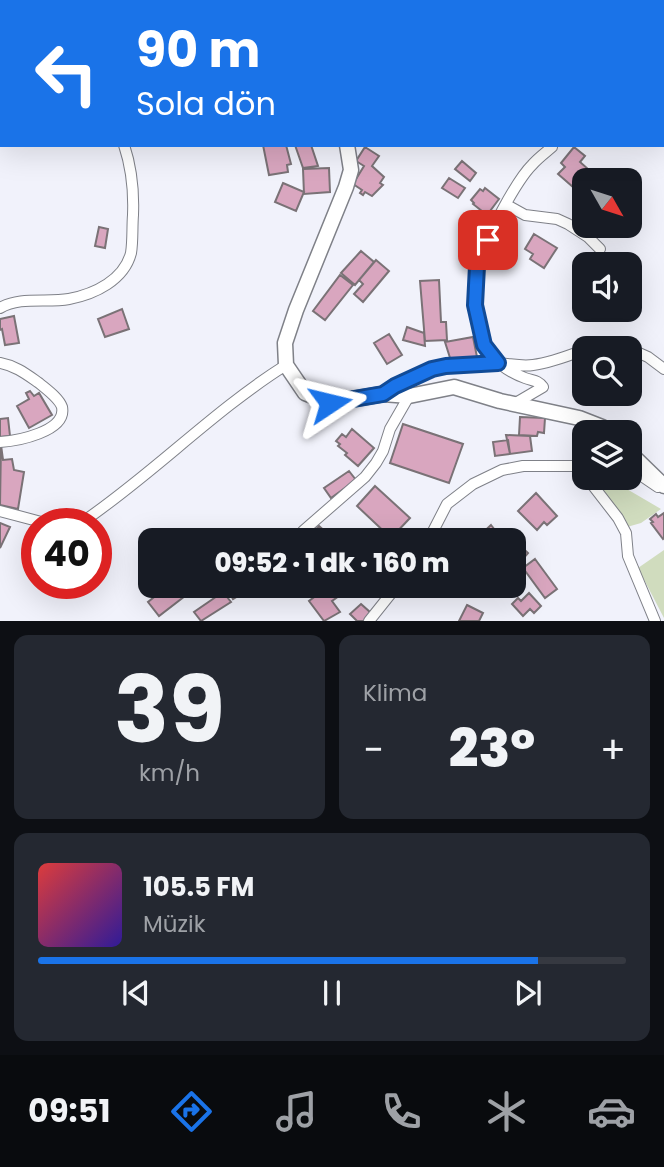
<!DOCTYPE html>
<html lang="tr">
<meta charset="utf-8">
<style>
body{margin:0;font-family:Poppins,sans-serif;background:#242831;color:#f1f3f6;height:100vh;display:flex;flex-direction:column;font-size:26px;white-space:nowrap}
*{box-sizing:border-box;margin:0}
p{font-size:23px;color:#9ea1a6}
.icon{flex:none;width:38px;height:38px;fill:none;stroke:currentColor;stroke-width:2;stroke-linecap:round;stroke-linejoin:round}
.map{position:relative;height:621px;overflow:hidden}
.side{display:flex;flex-direction:column;gap:14px;padding:14px;background:#0d0f14;flex:1}
.side>*{flex:none}
.banner{position:absolute;left:0px;top:0px;width:665px;height:147px;box-shadow:0 7px 28px #0002;background:#1a73e8;color:#fff;overflow:hidden}
.needle{width:46px;rotate:129deg}
.controls{position:absolute;left:572px;top:168px;display:grid;gap:14px}
.controls a{display:grid;place-items:center;width:70px;height:70px;border-radius:14px;background:#171b24;box-shadow:0 7px 28px #0002;font-size:35px}
.speed{position:absolute;left:21px;top:508px;display:flex;gap:14px;font-size:35px;font-weight:700;text-align:center}
.speed>*{display:grid;place-content:center;width:91px;height:91px;border-radius:50%;background:#171b24;box-shadow:0 7px 28px #0002;line-height:1}
.speed .limit{border:10px solid #d22;background:#fff;color:#111}
.pin{position:absolute;display:grid;place-items:center;width:60px;height:60px;color:#fff;margin:-30px;border-radius:14px;box-shadow:0 4px 10px #0006}
.me{position:absolute;width:77px;margin:-38px;rotate:80deg;stroke-linejoin:round;filter:drop-shadow(0 0 5px #0008)}
.turn{display:flex;align-items:center;gap:24px;height:147px;padding:0 21px;font-size:32px}
.turn .icon{width:91px;height:91px;stroke-width:2.5}
.turn b{display:block;font-size:49px;line-height:60px}
.big{font-size:52px;font-weight:800;line-height:1.1}
.side .widget{flex:1;display:flex;flex-direction:column;justify-content:center;gap:10px;min-width:0;padding:0 24px;border-radius:14px;background:#242831}
.side .dial{align-items:center;gap:0}
.dial b{font-size:91px;line-height:1}
.song{display:flex;align-items:center;gap:21px}
.cover{width:84px;height:84px;border-radius:10px;background:linear-gradient(135deg,hsl(0 70% 55%),hsl(250 70% 35%))}
.played{height:7px;border-radius:4px;background:linear-gradient(90deg,#1a73e8 85%,#363941 85%)}
.keys{display:flex;justify-content:space-around;direction:ltr}
.heat{display:flex;justify-content:space-between;align-items:center;font-size:38px;direction:ltr}
.side .tiles{flex:1;display:grid;gap:14px;grid-template-columns:1fr 1fr}
.widget:last-child{grid-column:span 2}
.trip{position:absolute;left:138px;top:528px;width:388px;height:70px;border-radius:14px;background:#171b24;box-shadow:0 7px 28px #0002;font-weight:800;line-height:70px;text-align:center}
.tab-bar{display:flex;height:112px;justify-content:space-around;align-items:center;background:#090b0e;color:#9ea1a6}
.tab-bar .icon{width:49px;height:49px}
.tab-bar .active{color:#1a73e8}
.tab-bar b{font-size:32px;color:#f1f3f6}
.map>svg:first-child{display:block}
</style>
<div class="map">
<svg width="664" height="621" viewBox="0 0 664 621">
<rect width="100%" height="100%" fill="#f1f2fb"/>
<!-- green -->
<path fill="#d0dcbe" d="M259 0H567L261 2Z
M608 478 661 509 641 523 627 527 597 483 600 479Z
M664 550V618L638 568Z"/>
<!-- building -->
<path fill="#d9a6bf" stroke="#7a7276" stroke-width="2" d="M263 145H286L291 164 287 165 288 172 269 175Z
M295 145H311L318 166 303 168Z
M365 147 379 156 372 166 384 177 380 183 383 185 372 196 365 192 363 195 360 193 362 190 353 184 364 166 356 161Z
M574 147 585 156 580 162 588 169 573 187 558 174 565 167 561 163Z
M462 161 476 173 470 181 455 169Z
M329 168 330 192 304 194 303 169Z
M449 178 465 188 458 198 442 188Z
M283 183 304 192 296 211 275 202Z
M485 188 499 199 487 215 473 204 474 203 471 200 480 189 483 191Z
M99 227 108 229 105 248 95 246Z
M534 234 557 248 544 268 530 259 533 254 525 249Z
M361 251 374 262 355 285 341 273Z
M376 260 389 271 363 302 354 294 363 284 359 280Z
M340 275 353 285 325 320 313 311Z
M439 280 441 322H446L447 340 425 341 420 281Z
M122 309 129 329 105 337 98 319Z
M14 316 19 343 5 345 2 329 0 330V319Z
M407 327 424 333 425 346 403 340Z
M389 334 402 355 387 364 374 343Z
M473 337 477 357 451 361 445 342Z
M30 391 34 396 39 393 52 415 29 428 17 406 29 399 26 393Z
M520 417 545 418 544 433 538 432 537 436 519 435Z
M8 418 10 436 0 437V419Z
M403 424 463 444 449 483 390 463Z
M352 429 374 448 358 466 345 455 347 453 338 446 340 444 336 441 342 434 346 437Z
M506 435 530 436 532 451 510 454Z
M508 440 510 454 495 456 493 442Z
M1 445 3 460 12 459 14 470 24 472 18 509 0 505Z
M349 471 356 480 331 498 324 488Z
M375 486 410 518 391 538 357 506Z
M536 493 557 516 547 525 544 522 537 530 518 511Z
M664 513V538L663 539 651 523 653 522 650 519 656 514 658 517Z
M0 523 10 527 0 548Z
M491 525 495 530 482 541H474Z
M319 526 336 541H306Z
M510 536 528 553 516 567 514 541H505Z
M535 559 557 589 545 598 523 568Z
M168 586H198L159 616 148 602Z
M226 586H254L233 599Z
M329 586H332L339 596 332 601 340 612 324 621 309 601Z
M223 592 231 602 201 621 194 612Z
M529 593 541 606 534 613 530 609 523 616 512 604 518 598 521 601Z
M361 604 371 613 365 621H357L350 614Z
M467 605 483 613 479 621H459Z"/>
<g fill="none" stroke-linecap="round" stroke-linejoin="round">
<defs>
<path id="street" d="M6 0 7 2
M507 205 525 215 557 219 568 224 588 237 600 249
M0 308C20 296 47 303 69 299 95 294 124 280 131 253 133 241 132 227 133 215 134 190 132 169 124 145
M589 348 603 345 628 348
M630 349 648 357 664 369
M0 363C16 366 26 374 39 383 46 389 59 398 62 407 67 432 16 441 0 442
M383 394C417 370 454 363 495 363 508 363 520 367 533 365 550 363 568 356 584 350
M514 404 543 387C538 380 533 381 525 378 508 372 492 360 484 344 474 325 471 285 477 264 485 241 515 182 532 165 538 158 545 153 552 147
M630 468 658 487
M587 478 618 518 626 533 628 556 655 621
M0 511 45 523
M81 523C152 475 213 411 286 365
M303 531 365 477 376 463 383 451 390 429 409 396
M428 541 447 504 473 484 502 470 523 466H578L584 464
M369 621 397 586"/>
<path id="secondary" d="M249 0 250 2
M347 145 351 170 346 187 296 310 285 343 286 365 305 393 330 403 383 394 409 396 454 387 500 401 579 418 602 427 608 432
M630 453 664 486"/>
</defs>
<!-- street casing -->
<use href="#street" stroke="#7f8188" stroke-width="12"/>
<!-- secondary casing -->
<use href="#secondary" stroke="#7f8188" stroke-width="17"/>
<!-- street -->
<use href="#street" stroke="#fff" stroke-width="10"/>
<!-- secondary -->
<use href="#secondary" stroke="#fff" stroke-width="14"/>
</g>
<g fill="none" stroke-linecap="round" stroke-linejoin="round">
<defs>
<path id="route" d="M330 403 383 394 395 386 432 369 446 366 498 363 484 345 475 305 477 266 488 240"/>
</defs>
<!-- route casing -->
<use href="#route" stroke="#114b97" stroke-width="18"/>
<!-- route -->
<use href="#route" stroke="#1a73e8" stroke-width="12"/>
</g>
</svg>
<div class="controls">
<a><svg class="needle" viewBox="-14 -14 28 28"><path d="M0-13l5 13h-10z" fill="#e53935"/><path d="M0 13l5-13h-10z" fill="#9ea1a6"/></svg></a>
<a><svg class="icon" aria-label="sound" viewBox="0 0 24 24"><path d="M4 9h4l5-4v14l-5-4H4zM17 9q2 3 0 6"/></svg></a>
<a><svg class="icon" aria-label="search" viewBox="0 0 24 24"><circle cx="10" cy="10" r="6"/><path d="M15 15l6 6"/></svg></a>
<a><svg class="icon" aria-label="layers" viewBox="0 0 24 24"><path d="M12 4l9 5-9 5-9-5zM3 14l9 5 9-5"/></svg></a>
</div>
<div class="speed"><div class="limit">40</div></div>
<div class="pin" style="left:488px;top:240px;background:#d93025"><svg class="icon" aria-label="arrive" viewBox="0 0 24 24"><path d="M6 21V4h12l-3 4 3 4H6"/></svg></div>
<svg class="me" style="left:330px;top:403px" viewBox="-20 -20 40 40"><path d="M0-17L14 15 0 8-14 15z" fill="#1a73e8" stroke="#fff" stroke-width="4"/></svg>
<div class="trip">09:52 · 1 dk · 160 m</div>
<div class="banner">
<div class="turn"><svg class="icon" aria-label="left" viewBox="0 0 24 24"><path d="M17 20v-9H6M10 6l-5 5 5 5"/></svg><div><b>90 m</b>Sola dön</div></div>
</div>
</div>
<section class="side">
<div class="tiles">
<div class="widget dial"><b>39</b><p>km/h</p></div>
<div class="widget"><p>Klima</p>
<div class="heat"><a>−</a><b class="big">23°</b><a>+</a></div>
</div>
<div class="widget">
<div class="song"><i class="cover"></i><div><b>105.5 FM</b><p>Müzik</p></div></div>
<div class="played"></div>
<div class="keys"><svg class="icon" aria-label="previous" viewBox="0 0 24 24"><path d="M18 5L8 12l10 7zM5 5v14"/></svg><svg class="icon" aria-label="pause" viewBox="0 0 24 24"><path d="M8 5v14M16 5v14"/></svg><svg class="icon" aria-label="next" viewBox="0 0 24 24"><path d="M6 5l10 7-10 7zM19 5v14"/></svg></div>
</div>
</div>
</section>
<nav class="tab-bar">
<b>09:51</b>
<svg class="icon active" aria-label="directions" viewBox="0 0 24 24"><path d="M12 3l9 9-9 9-9-9zM9 14v-3h6M13 9l2 2-2 2"/></svg>
<svg class="icon" aria-label="music" viewBox="0 0 24 24"><path d="M9 18V5l10-2v13"/><circle cx="6" cy="18" r="3"/><circle cx="16" cy="16" r="3"/></svg>
<svg class="icon" aria-label="phone" viewBox="0 0 24 24"><path d="M5 4h4l2 5-3 2q2 4 5 5l2-3 5 2v4C11 20 4 13 5 4z"/></svg>
<svg class="icon" aria-label="climate" viewBox="0 0 24 24"><path d="M12 3v18M4 7l16 10M4 17L20 7"/></svg>
<svg class="icon" aria-label="car" viewBox="0 0 24 24"><path d="M5 17H2v-5l4-1 3-4h7l3 4 3 1v5h-3M9 17h6M6 11h13"/><circle cx="7" cy="17" r="2"/><circle cx="17" cy="17" r="2"/></svg>
</nav>
